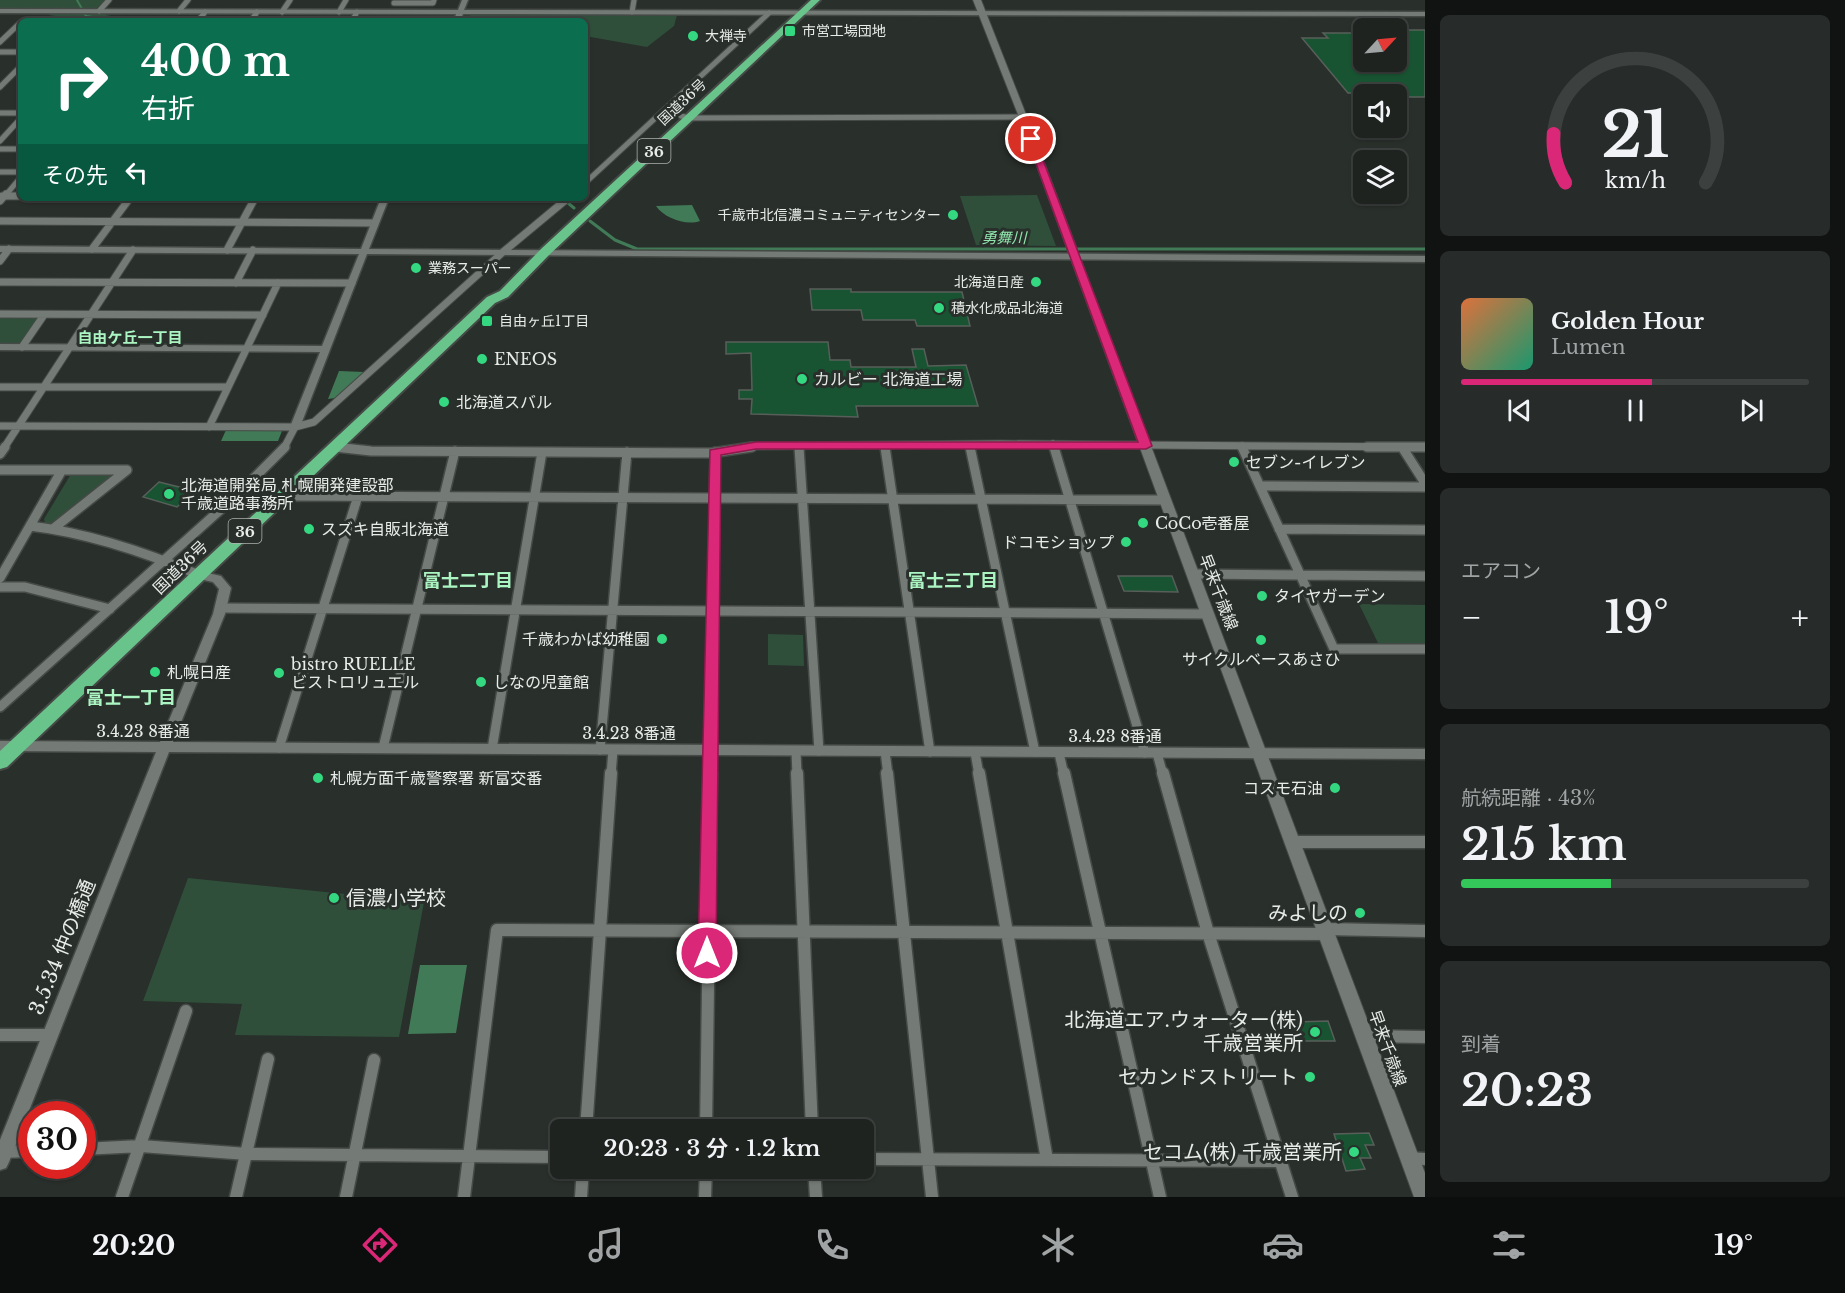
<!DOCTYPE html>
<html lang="ja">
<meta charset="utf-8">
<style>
body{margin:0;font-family:"Libre Baskerville","Noto Sans JP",serif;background:#272b29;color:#f1f3f6;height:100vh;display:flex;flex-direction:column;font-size:22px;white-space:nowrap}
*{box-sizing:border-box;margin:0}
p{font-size:20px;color:#a1a4a5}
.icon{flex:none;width:33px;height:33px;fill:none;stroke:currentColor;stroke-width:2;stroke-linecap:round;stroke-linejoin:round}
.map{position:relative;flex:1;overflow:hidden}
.drawer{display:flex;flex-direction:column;gap:15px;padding:15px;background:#111312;width:420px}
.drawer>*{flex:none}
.guide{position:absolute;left:18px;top:18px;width:570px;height:183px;border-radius:9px;box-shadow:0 2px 4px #0004,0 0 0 2px #3c403e;background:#0b6e4f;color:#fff;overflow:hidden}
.needle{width:39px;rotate:64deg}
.tools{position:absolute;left:1353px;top:18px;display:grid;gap:12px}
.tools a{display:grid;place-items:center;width:54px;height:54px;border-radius:9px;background:#1f2320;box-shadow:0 2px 4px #0004,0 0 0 2px #3c403e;font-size:30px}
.speed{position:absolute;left:18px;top:1101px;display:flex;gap:12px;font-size:30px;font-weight:700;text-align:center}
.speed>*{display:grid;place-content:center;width:78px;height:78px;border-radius:50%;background:#1f2320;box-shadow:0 2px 4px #0004,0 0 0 2px #3c403e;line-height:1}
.speed .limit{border:9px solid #d22;background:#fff;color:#111}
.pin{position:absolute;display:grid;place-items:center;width:51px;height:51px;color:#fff;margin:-26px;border:3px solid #fff;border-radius:50%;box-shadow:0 2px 6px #0007}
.me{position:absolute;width:66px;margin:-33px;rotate:0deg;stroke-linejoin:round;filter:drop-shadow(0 0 4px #0008)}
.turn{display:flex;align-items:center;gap:21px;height:126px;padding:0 24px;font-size:27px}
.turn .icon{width:78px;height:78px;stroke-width:2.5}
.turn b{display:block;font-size:42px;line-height:51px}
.then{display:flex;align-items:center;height:57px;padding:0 24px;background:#0003;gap:12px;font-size:22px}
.big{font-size:45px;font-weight:600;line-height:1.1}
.drawer .widget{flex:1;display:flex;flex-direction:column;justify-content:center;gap:9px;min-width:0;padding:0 21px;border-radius:9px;background:#272b29}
.drawer .dial{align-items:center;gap:0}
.dial svg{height:156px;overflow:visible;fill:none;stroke:#3c403e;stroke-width:7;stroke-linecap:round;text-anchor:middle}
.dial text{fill:#f1f3f6;stroke:none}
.song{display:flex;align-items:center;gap:18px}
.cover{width:72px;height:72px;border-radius:9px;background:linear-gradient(135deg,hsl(20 70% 55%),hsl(160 70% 35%))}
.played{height:6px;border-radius:3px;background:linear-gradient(90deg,#db2777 55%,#3c403e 55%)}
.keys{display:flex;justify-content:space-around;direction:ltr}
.heat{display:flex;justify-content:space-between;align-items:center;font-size:33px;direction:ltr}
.charge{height:9px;border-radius:4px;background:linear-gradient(90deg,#34c759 43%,#3c403e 0)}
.trip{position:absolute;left:550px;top:1119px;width:324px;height:60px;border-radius:9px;background:#1f2320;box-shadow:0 2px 4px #0004,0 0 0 2px #3c403e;font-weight:600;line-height:60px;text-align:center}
.dock{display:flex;height:96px;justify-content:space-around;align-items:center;background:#0c0e0d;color:#a1a4a5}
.dock .icon{width:42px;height:42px}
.dock .selected{color:#db2777}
.dock b{font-size:27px;color:#f1f3f6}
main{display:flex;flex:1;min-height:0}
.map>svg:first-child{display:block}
</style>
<main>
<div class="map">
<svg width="1425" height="1197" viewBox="0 0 1425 1197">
<rect width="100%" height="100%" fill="#292f2b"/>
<!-- green -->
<path fill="#2f4f3a" d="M0 0H105L96 9H0Z
M49 12 106 13V15L138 21H91L49 15Z
M471 14 677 15 674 26 647 47 585 36V21H497L470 16Z
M1037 195 1056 246 976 245 960 196Z
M0 316H39L19 345H0Z
M71 474H111L112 476 55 523H45L44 519Z
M1359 604 1425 605V643H1378Z
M768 634 803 635 804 666 768 665Z
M188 878 424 902 399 1037 235 1035 242 1004 143 1001Z"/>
<!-- water -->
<path fill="#417a56" d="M692 205 700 221C686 226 664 218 656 206Z
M339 371 364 372 335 398 328 399Z
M226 430 282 431 278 441H221Z
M420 965H467L456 1033 408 1034Z"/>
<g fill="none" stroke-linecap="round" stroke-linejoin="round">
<!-- stream-far1 -->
<path stroke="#417a56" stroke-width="2" d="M77 0 86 16 117 21"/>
<!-- stream -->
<path stroke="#417a56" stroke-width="3" d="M562 198 574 208
M590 221 615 240 637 249H1425"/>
</g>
<!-- building -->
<path fill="#185432" stroke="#585f5a" stroke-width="1.5" d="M1396 30H1425V97H1403L1400 93H1348L1302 38H1328L1323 33H1364V62H1396Z
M810 289H851V292H962L970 326H917L915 320H863L861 310H812Z
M726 342H828L830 360H850L851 367H916L912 349H924L928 366 966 365 978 406H856L858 417 751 414 752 399H739V390H752L751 353 726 354Z
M159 482 195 491 177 507 143 497Z
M1118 576H1172L1178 592 1124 591Z
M1328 1021 1335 1041H1301L1294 1022Z
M1369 1133 1374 1145H1365L1371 1158H1360L1365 1169 1346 1171 1334 1134Z"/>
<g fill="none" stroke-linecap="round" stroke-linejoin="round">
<defs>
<path id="minor-far3" d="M394 3H433L434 0
M99 11 109 0
M179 11 188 0
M282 12 290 0
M339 12 346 0
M632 12 634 0
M198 21 205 12
M251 21 257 12
M352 21 357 12
M0 42 21 22
M0 52H21
M0 87 21 66
M0 113H21
M681 116 689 118 1023 117
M0 141 21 118
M0 149H21
M0 172H21
M585 183 769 13
M5 196 21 177"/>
<path id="minor-far2" d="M2 196H21
M0 201 6 194
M0 221 375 223
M92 249 130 198
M227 250 255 198
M0 261 9 249
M0 282 352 283
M236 283 253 250
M0 314 263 315
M22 347 44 315
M0 387H228
M0 426 295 427 314 422 503 252 568 198
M209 427 278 283
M1053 444 1054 448
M1242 446 1243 448
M335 447 345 448
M4 448 133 250
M284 448 295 427
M743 448 756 446 1000 444 1425 447"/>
<path id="minor-far1" d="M335 447 371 451 711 453 752 447
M799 447 819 751
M885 447 930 752
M970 447 1035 752
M1054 447 1145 753
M1242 447 1334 649H1425
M1367 447H1425
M1402 447 1425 483
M0 454 5 447
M0 470H127
M1260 486 1425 487
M242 491 277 501
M282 496 1165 500
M30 526C89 533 145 552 199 575
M54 528 127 470
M1279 529 1425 530
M1193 574 1425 576
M0 578 62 470
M0 587H25L110 609
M221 608 1208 614
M0 707 239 493 285 447
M279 748 358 496
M383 748 455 451
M492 749 542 452
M600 750 627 452
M796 751 797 775
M885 751 888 775
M975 752 979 775
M1059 753 1064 775
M1157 753 1163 775
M611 775 613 750
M711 775 715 452"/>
<path id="minor" d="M797 773 812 1130
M887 773 932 1197
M979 773 1047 1160
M1064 773 1160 1197
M1163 773 1208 933 1292 1197
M1291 842H1425
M1325 929 1425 931
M0 1035H49
M1364 1036 1425 1037
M586 1130 611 773
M706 1130 711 773
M82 1149 141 1146 247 1154 561 1157
M0 1152 32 1151
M1408 1158 1425 1159
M864 1159 1280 1161
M814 1168 816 1197
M122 1197 186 1011
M236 1197 268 1059
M346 1197 374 1060
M464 1197 497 930 1327 934
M581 1197 583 1168
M705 1197 706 1168"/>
<path id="tertiary" d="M462 0H468L464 10 1425 12V16L463 14 460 21H454L456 14 0 13V9L458 10Z
M381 198H389L369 249 1425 256V262L367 254 300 427 295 430 290 427 320 352 0 350V344L322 346 359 254 0 252V246L361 249Z
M199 571 221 576 231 588 225 614 173 742 1425 749V759L169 752 9 1162 6 1168 0 1170V1140L156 752 0 751V741L160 742 213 614 219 589 213 582 195 578 193 575 195 572Z"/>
<path id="secondary" d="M973 0H981L1027 117 1425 1173V1197H1414L1019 117Z"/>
<path id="trunk" d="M811 0H820L549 255 508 297 495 303 7 767 0 769V751L487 297 500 291 541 249Z"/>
</defs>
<!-- minor-far3 casing -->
<use href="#minor-far3" stroke="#454a47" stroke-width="7"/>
<!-- minor-far2 casing -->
<use href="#minor-far2" stroke="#454a47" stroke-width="9"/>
<!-- minor-far1 casing -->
<use href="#minor-far1" stroke="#454a47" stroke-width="12"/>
<!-- minor casing -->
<use href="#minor" stroke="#454a47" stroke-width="15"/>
<!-- tertiary casing -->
<use href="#tertiary" stroke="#454a47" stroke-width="3"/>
<!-- secondary casing -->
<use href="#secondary" stroke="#454a47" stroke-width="2"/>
<!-- trunk casing -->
<use href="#trunk" stroke="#454a47" stroke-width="4"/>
<!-- minor-far3 -->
<use href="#minor-far3" stroke="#747a75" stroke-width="5"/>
<!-- minor-far2 -->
<use href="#minor-far2" stroke="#747a75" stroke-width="7"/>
<!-- minor-far1 -->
<use href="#minor-far1" stroke="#747a75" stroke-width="9"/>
<!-- minor -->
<use href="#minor" stroke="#747a75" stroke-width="12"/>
<!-- tertiary -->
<use href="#tertiary" fill="#747a75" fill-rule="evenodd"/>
<!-- secondary -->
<use href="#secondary" fill="#747a75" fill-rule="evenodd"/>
<!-- trunk -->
<use href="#trunk" fill="#69c48c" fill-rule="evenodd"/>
</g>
<!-- route -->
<path fill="#db2777" stroke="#8e194d" stroke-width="1.5" d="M1031 136 1035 139 1152 446 1146 449H756L721 455 716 953 713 958 707 960 701 958 698 953 710 450 756 442H1138L1027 139Z"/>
<!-- markers -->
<g fill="#33d881" stroke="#292f2b" stroke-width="2">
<rect x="784" y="25" width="12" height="12" rx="3"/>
<circle cx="693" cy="36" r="6"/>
<circle cx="953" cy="215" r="6"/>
<circle cx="416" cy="268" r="6"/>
<circle cx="1036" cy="282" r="6"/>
<circle cx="939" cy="308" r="6"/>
<rect x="481" y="315" width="12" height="12" rx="3"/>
<circle cx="482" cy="359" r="6"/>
<circle cx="802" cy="379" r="6"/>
<circle cx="444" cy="402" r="6"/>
<circle cx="1234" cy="462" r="6"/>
<circle cx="169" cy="494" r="6"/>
<circle cx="1143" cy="523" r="6"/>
<circle cx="309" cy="529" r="6"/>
<circle cx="1126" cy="542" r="6"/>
<circle cx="1262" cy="596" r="6"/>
<circle cx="662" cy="639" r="6"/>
<circle cx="1261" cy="640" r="6"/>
<circle cx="155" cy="672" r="6"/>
<circle cx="279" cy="673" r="6"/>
<circle cx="481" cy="682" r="6"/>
<circle cx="318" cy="778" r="6"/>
<circle cx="1335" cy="788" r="6"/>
<circle cx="334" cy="898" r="6"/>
<circle cx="1360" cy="913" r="6"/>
<circle cx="1315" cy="1032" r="6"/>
<circle cx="1310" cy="1077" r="6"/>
<circle cx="1354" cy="1152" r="6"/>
</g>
<g text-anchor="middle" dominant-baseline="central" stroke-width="6" stroke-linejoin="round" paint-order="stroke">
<!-- far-poi labels -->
<g font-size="14" fill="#e8ece9" stroke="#292f2b" text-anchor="start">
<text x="802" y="31">市営工場団地</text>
<text x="705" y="36">大禅寺</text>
<text x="941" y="215" text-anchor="end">千歳市北信濃コミュニティセンター</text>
<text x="428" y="268">業務スーパー</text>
<text x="1024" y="282" text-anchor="end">北海道日産</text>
<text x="951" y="308">積水化成品北海道</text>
<text x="499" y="321">自由ヶ丘1丁目</text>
</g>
<!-- far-street labels -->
<g font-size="14" fill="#e8ece9" stroke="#292f2b">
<text transform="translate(682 102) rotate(-43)">国道36号</text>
</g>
<!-- shield labels -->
<g fill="#292f2b" stroke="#afb3b0" stroke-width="1.5">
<rect x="637.5" y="139" width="33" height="24" rx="4.5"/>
<rect x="228.5" y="519" width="33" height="24" rx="4.5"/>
</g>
<g font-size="15" font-weight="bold" fill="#e8ece9">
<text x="654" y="151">36</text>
<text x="245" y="531">36</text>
</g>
<!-- far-water labels -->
<g font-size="15" font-style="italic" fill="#91e6ae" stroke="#292f2b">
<text x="1004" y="237">勇舞川</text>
</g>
<!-- far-neighbourhood labels -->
<g font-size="15" font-weight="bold" fill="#abf5c3" stroke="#292f2b">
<text x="130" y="337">自由ケ丘一丁目</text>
</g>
<!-- poi labels -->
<g font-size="16" fill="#e8ece9" stroke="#292f2b" text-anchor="start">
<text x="494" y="359">ENEOS</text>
<text x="814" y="379">カルビー 北海道工場</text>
<text x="456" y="402">北海道スバル</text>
<text x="1246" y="462">セブン-イレブン</text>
<text x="181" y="485">北海道開発局 札幌開発建設部<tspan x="181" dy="18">千歳道路事務所</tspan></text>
<text x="1155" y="523">CoCo壱番屋</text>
<text x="321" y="529">スズキ自販北海道</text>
<text x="1114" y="542" text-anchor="end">ドコモショップ</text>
<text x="1274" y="596">タイヤガーデン</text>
<text x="650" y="639" text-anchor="end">千歳わかば幼稚園</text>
<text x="1261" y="659" text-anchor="middle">サイクルベースあさひ</text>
<text x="291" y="664">bistro RUELLE<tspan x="291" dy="18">ビストロリュエル</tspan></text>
<text x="167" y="672">札幌日産</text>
<text x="493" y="682">しなの児童館</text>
<text x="330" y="778">札幌方面千歳警察署 新富交番</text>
<text x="1323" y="788" text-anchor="end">コスモ石油</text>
</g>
<!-- street labels -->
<g font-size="16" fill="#e8ece9" stroke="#292f2b">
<text transform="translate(180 567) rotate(-44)">国道36号</text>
<text transform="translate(1219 592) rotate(69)">早来千歳線</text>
<text x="143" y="731">3.4.23 8番通</text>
<text x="629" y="733">3.4.23 8番通</text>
<text x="1115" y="736">3.4.23 8番通</text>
<text transform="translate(1388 1048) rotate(70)">早来千歳線</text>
</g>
<!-- neighbourhood labels -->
<g font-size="18" font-weight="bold" fill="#abf5c3" stroke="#292f2b">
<text x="468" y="581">富士二丁目</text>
<text x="953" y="581">富士三丁目</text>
<text x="131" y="698">富士一丁目</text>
</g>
<!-- near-poi labels -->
<g font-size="20" fill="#e8ece9" stroke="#292f2b" text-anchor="end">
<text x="346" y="898" text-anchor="start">信濃小学校</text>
<text x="1348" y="913">みよしの</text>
<text x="1303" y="1020">北海道エア.ウォーター(株)<tspan x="1303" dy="23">千歳営業所</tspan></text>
<text x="1298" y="1077">セカンドストリート</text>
<text x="1342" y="1152">セコム(株) 千歳営業所</text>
</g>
<!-- near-street labels -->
<g font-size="20" fill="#e8ece9" stroke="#292f2b">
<text transform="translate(62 947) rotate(-68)">3.5.34 仲の橋通</text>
</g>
</g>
</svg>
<div class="tools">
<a><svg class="needle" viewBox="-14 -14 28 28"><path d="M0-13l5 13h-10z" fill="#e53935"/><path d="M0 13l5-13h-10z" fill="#a1a4a5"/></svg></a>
<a><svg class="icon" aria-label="sound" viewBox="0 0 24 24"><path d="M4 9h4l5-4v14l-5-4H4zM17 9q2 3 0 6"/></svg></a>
<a><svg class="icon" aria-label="layers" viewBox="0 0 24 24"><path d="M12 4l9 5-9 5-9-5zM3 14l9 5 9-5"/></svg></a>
</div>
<div class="speed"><div class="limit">30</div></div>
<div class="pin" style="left:1031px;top:139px;background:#d93025"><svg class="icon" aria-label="arrive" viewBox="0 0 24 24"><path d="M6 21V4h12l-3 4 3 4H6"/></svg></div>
<svg class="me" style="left:707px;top:953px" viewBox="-20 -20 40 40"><circle r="17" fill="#db2777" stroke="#fff" stroke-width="3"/><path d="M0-11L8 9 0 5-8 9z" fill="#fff"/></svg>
<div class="trip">20:23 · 3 分 · 1.2 km</div>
<div class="guide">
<div class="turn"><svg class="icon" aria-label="right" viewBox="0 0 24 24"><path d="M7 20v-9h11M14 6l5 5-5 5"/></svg><div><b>400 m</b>右折</div></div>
<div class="then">その先<svg class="icon" aria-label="left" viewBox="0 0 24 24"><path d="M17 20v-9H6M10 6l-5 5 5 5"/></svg></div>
</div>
</div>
<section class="drawer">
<div class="widget dial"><svg viewBox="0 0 100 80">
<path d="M14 69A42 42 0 1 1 86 69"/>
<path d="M14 69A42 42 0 0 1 8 44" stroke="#db2777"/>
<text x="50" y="56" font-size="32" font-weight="700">21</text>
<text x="50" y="72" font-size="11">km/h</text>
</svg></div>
<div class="widget">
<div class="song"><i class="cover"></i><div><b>Golden Hour</b><p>Lumen</p></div></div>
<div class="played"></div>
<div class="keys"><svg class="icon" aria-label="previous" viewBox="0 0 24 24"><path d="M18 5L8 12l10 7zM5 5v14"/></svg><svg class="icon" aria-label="pause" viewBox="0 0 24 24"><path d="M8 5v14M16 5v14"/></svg><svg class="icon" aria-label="next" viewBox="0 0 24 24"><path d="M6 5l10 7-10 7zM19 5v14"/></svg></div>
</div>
<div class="widget"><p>エアコン</p>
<div class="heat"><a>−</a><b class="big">19°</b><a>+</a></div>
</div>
<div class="widget"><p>航続距離 · 43%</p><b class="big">215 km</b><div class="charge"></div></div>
<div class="widget"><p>到着</p><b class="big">20:23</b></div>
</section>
</main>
<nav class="dock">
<b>20:20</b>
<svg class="icon selected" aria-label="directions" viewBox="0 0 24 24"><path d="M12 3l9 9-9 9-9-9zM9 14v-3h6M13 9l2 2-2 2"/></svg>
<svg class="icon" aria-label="music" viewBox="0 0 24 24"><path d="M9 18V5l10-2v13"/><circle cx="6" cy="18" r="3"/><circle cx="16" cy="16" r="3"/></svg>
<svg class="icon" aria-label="phone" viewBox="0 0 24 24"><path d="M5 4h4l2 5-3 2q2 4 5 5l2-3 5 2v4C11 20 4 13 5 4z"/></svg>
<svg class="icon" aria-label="climate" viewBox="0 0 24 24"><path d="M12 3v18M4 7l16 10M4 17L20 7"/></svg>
<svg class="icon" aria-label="car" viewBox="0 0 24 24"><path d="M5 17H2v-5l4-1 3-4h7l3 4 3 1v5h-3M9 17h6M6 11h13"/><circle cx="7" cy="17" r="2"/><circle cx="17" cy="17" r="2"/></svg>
<svg class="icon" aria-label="filters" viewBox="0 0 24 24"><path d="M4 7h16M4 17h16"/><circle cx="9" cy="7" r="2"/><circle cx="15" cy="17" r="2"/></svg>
<b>19°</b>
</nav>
